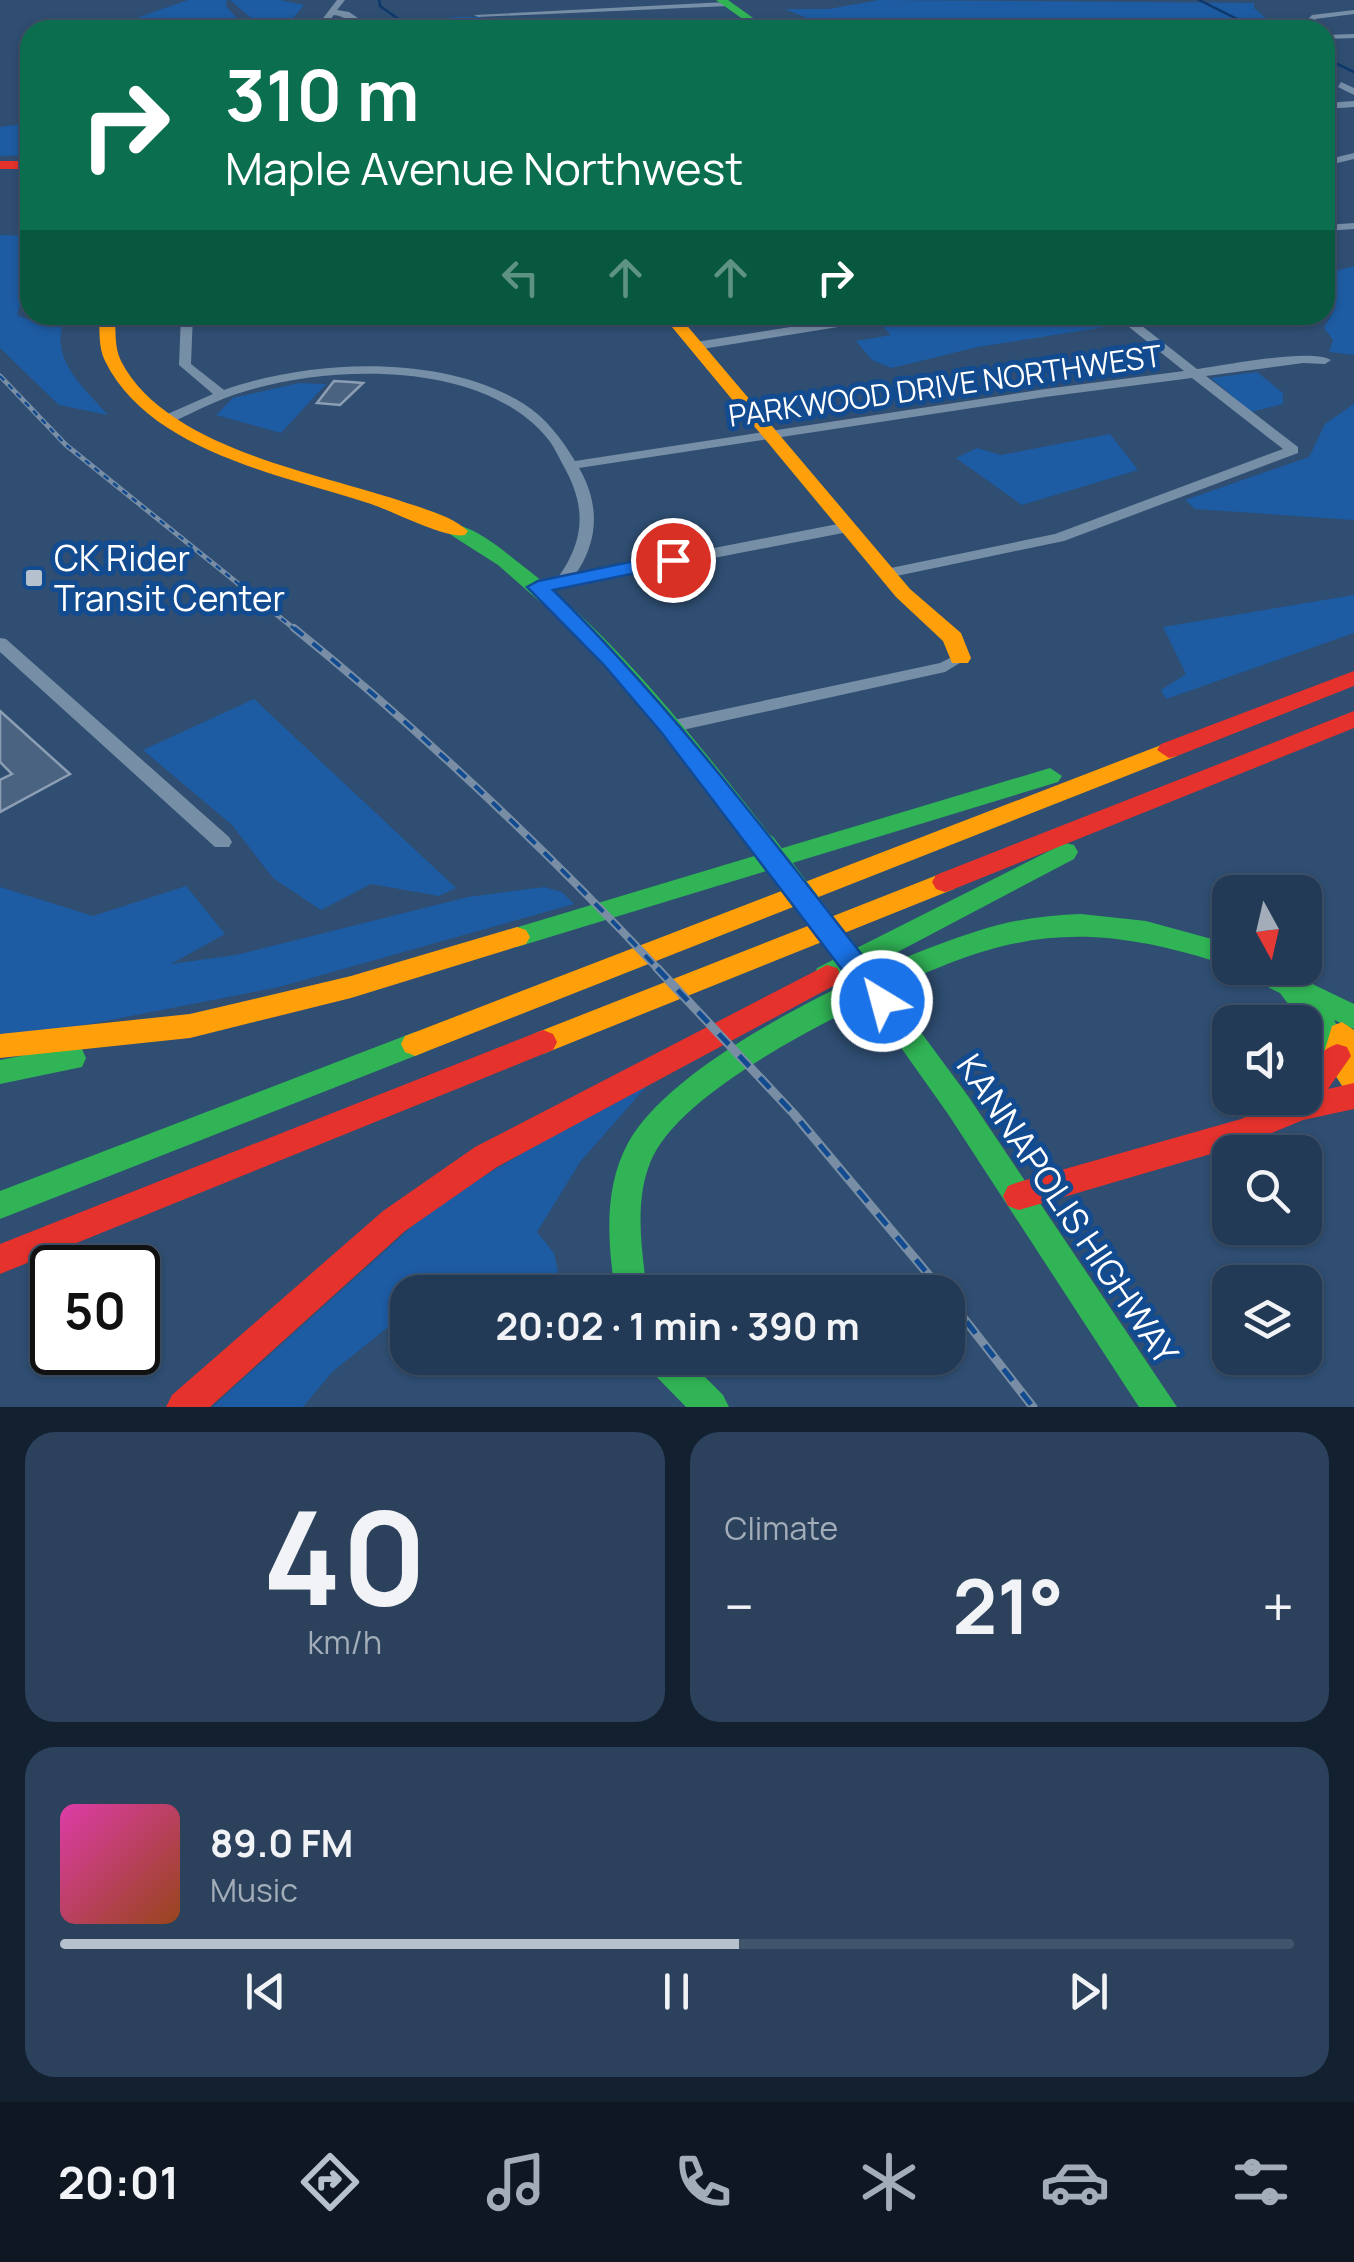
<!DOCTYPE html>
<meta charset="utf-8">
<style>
body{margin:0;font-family:Manrope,sans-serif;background:#2b415c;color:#f1f3f6;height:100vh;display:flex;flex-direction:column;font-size:38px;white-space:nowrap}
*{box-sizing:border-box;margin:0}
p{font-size:32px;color:#a3adb9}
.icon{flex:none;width:55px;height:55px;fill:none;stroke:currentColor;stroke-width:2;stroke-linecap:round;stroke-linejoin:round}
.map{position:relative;height:1407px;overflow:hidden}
.side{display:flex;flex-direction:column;gap:25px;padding:25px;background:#13202f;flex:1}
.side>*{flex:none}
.hud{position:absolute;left:20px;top:20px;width:1315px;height:305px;border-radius:30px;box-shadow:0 2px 8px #0004,0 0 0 2px #40546c;background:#0b6e4f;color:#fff;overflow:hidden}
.needle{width:65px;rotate:172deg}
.tools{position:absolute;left:1212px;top:875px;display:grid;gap:20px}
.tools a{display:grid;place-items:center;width:110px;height:110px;border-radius:20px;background:#233a56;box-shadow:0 2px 8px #0004,0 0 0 2px #40546c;font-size:50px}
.speed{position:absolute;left:30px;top:1245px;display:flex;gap:20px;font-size:50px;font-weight:700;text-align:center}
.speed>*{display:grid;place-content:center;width:130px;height:130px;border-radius:50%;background:#233a56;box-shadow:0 2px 8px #0004,0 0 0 2px #40546c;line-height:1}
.speed .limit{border:5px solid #111;border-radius:15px;background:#fff;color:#111}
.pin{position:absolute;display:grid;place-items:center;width:85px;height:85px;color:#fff;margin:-42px;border:5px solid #fff;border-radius:50%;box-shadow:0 2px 10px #0007}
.me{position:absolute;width:110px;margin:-55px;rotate:323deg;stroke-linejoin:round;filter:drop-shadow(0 0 8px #0008)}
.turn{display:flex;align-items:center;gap:35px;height:210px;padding:0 40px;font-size:45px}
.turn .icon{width:130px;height:130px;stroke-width:2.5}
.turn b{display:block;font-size:70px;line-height:85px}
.lanes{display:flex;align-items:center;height:95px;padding:0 40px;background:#0003;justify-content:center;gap:50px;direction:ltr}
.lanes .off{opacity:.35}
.big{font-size:75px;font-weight:700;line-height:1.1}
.side .card{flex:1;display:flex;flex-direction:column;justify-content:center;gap:15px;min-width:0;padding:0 35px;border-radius:30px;background:#2b415c}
.side .dial{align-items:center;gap:0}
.dial b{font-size:130px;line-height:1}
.song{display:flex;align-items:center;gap:30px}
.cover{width:120px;height:120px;border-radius:15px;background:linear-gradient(135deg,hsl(320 70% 55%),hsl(20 70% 35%))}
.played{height:10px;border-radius:5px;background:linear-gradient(90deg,#b6c1ce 55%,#40546c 55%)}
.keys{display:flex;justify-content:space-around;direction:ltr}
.heat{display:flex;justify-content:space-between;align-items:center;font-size:55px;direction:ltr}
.side .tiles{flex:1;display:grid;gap:25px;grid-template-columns:1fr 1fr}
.card:last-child{grid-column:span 2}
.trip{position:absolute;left:390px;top:1275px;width:575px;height:100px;border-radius:30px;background:#233a56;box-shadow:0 2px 8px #0004,0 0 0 2px #40546c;font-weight:700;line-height:100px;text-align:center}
.tab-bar{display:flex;height:160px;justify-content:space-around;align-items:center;background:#0e1722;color:#a3adb9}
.tab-bar .icon{width:70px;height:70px}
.tab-bar .active{color:#b6c1ce}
.tab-bar b{font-size:45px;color:#f1f3f6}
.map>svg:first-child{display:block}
</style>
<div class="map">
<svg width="1354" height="1407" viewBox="0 0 1354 1407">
<rect width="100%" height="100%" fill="#2f4e72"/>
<!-- green -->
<path fill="#1d5ba2" d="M188 0H227L226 6 247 30H102Z
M230 0H280L304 5 283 30H265Z
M879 0 1254 3V8L1280 30H820L828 27 785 9H828Z
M449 17H480L495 26 574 20 573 27 463 30Z
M30 123V155L0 156V127Z
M0 235 30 236V296L23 295 17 315 34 322H63C51 362 84 387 108 415L59 405 0 348Z
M1354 266V355L1329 352 1333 340 1324 328 1336 307 1325 298V274Z
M871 315H1108L1124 324 978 347 892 368 872 360 856 341 891 335Z
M1257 372 1283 393V404L1251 412 1211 378Z
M299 383 326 384 281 433 216 415 233 398Z
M1354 404V520L1195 509 1185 500 1309 457 1325 424Z
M1110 434 1138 470 1022 505 956 458 977 448 1001 455Z
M1354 595V633L1166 699 1161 690 1186 674 1163 627Z
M254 699 456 888 439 896 371 884 321 910 273 878 232 825 143 750Z
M186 886 225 934 171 964 236 955 468 897 544 887 562 892 574 904 279 987 34 1035 0 1037V887L93 916Z
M659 1072 580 1162 537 1232 554 1253 560 1283 526 1289C484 1258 474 1284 433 1292 425 1294 415 1292 408 1292L407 1312 332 1372 303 1407H212L436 1205Z"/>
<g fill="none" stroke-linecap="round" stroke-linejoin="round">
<!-- stream -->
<path stroke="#0e386c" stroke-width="2.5" d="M379 0 380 6 414 30
M1199 0 1259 30
M1325 58 1354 72"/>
</g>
<!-- building -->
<path fill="#4a6381" stroke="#8b9eb4" stroke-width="2.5" d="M334 381 351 382 363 383 340 405 317 403Z
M0 711 70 774 0 812V780L12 774 0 762Z"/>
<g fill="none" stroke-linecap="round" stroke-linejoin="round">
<!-- street -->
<path fill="#768ea6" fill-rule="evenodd" d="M337 0H345L337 10 349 12 376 30C360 30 350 17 334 15L322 30H314Z
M726 2 729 6 478 17 474 15Z
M1354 10V14L1315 19 1323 30H1314L1306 21 1312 15Z
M1354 34V38L1325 39V35Z
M1341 82 1354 88V95L1338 87Z
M1354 101V107L1325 109V103Z
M1354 153V159L1325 166V160Z
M1354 223V229L1325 231V225Z
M181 315H193L191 364 224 390C311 359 443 353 524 404 546 418 561 438 575 461L1045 389 1184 371 1114 315H1128L1197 369C1225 365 1311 348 1331 360L1325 364 1303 363 1206 376 1298 447V453L1064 541 887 578 881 576 879 573 881 570 1055 534 1283 449 1192 378 1045 397 579 468C600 504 599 541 575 575L848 522 856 527 848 532 538 592 532 590 530 587 532 584 557 579C585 540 587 507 563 465 558 456 554 446 547 438 483 360 331 364 243 392 219 399 196 411 173 422H163V416L213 394 179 365Z
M859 316 865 320 863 323 696 350 690 346 696 342Z
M0 638 6 639 229 837 232 842 229 847H215L0 652Z
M960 653 968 658 945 672 669 733 660 727 669 721 940 663Z"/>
<!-- fast -->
<path fill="#30b455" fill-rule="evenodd" d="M716 0H728L770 30H758Z
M458 525C481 531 505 552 523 566 622 643 697 742 774 840L776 850 1050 768 1062 776 1058 782 517 947 508 944 504 937 508 930 761 854 655 721 581 638 498 565 451 535 448 531 451 527Z
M1065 843 1074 845 1078 852 1074 859 837 984 827 987 817 984 813 976 817 968Z
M1081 914 1146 921 1230 944V966C1092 921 1017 927 887 991L892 993 968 1096 1177 1407H1139L948 1114 868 1001C807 1031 675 1098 650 1163 634 1204 642 1250 647 1292H615C608 1243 603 1189 628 1143 677 1053 900 951 998 925 1025 918 1053 915 1081 914Z
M1241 968H1279L1354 1004V1029L1334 1020 1350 1047 1346 1055 1336 1059 1326 1055 1280 993 1245 976Z
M415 1032 425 1036 429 1044 425 1052 0 1219V1191Z
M72 1046 82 1049 86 1058 82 1067 0 1084V1060Z
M645 1358H686L723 1395 729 1407H686L650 1370Z"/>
<!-- slow -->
<path fill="#ff9f0a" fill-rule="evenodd" d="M99 315H115C116 330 114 347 121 361 165 447 313 472 398 500 420 508 451 515 468 531L465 535C446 539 392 511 371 504 283 475 150 452 105 361 98 347 100 330 99 315Z
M662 315H678L910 589 961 633 971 658 968 663H952L943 641 896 597Z
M1169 742 1181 750 1177 756 425 1052 415 1056 405 1052 401 1044 405 1036Z
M945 872 954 875 958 882 954 889 553 1050 543 1054 533 1050 529 1042 533 1034Z
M517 927 526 930 530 937 526 944 351 998 190 1038 0 1058V1034L190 1014 351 976Z
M1342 1022 1354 1030V1092L1344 1089 1323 1056 1332 1026Z"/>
<!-- jam -->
<path fill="#e5322d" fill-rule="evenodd" d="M0 161H30V169H0Z
M1354 671V686L1177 756 1169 758 1157 750 1161 744Z
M1354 711V728L954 889 945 892 936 889 932 882 936 875Z
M827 965 837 968 841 976 837 984 497 1167 405 1231 210 1407H166L172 1395 383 1211 475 1147Z
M543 1030 553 1034 557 1042 553 1050 0 1274V1244Z
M1337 1044 1347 1047 1351 1056 1328 1089 1354 1083V1109L1303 1120 1245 1144 1019 1210 1008 1206 1003 1196 1008 1186 1019 1182 1241 1119 1291 1098H1305C1305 1075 1313 1052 1337 1044Z"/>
<defs>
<path id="rail-far2" d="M0 376 66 445 297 631"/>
<path id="rail-far1" d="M294 628C424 733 546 850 660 971"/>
<path id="rail" d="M657 968 794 1114 943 1292
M948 1298 1033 1407"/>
</defs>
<!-- rail-far2 casing -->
<use href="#rail-far2" stroke="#798ea5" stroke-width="5"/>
<!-- rail-far1 casing -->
<use href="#rail-far1" stroke="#798ea5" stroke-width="8"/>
<!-- rail casing -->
<use href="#rail" stroke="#798ea5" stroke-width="9"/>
<!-- rail-far2 -->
<use href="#rail-far2" stroke="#124b8f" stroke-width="2.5" stroke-dasharray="6" stroke-linecap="butt"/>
<!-- rail-far1 -->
<use href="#rail-far1" stroke="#124b8f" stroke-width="4" stroke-dasharray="12" stroke-linecap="butt"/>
<!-- rail -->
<use href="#rail" stroke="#124b8f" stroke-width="5" stroke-dasharray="15" stroke-linecap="butt"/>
<!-- fast-bridge-far1 -->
<path stroke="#30b455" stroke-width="24" d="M765 846 859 971"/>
<!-- fast-bridge -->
<path stroke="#30b455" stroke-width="31" d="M857 968 882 1001"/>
</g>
<!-- route -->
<path fill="#1a73e8" stroke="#114b97" stroke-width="2.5" d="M673 553 680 555V564L553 590C679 713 783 855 892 993L896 1001 892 1009 882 1012 872 1009 661 732 604 665 527 587 538 581Z"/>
<!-- markers -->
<rect fill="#b6c1ce" stroke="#124b8f" stroke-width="4" x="24" y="568" width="20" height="20" rx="5"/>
<g text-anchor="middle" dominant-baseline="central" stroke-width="10" stroke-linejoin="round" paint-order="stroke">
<!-- far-street labels -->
<g font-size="30" fill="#fff" stroke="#124b8f">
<text transform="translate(945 385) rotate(-8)">PARKWOOD DRIVE NORTHWEST</text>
</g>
<!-- poi labels -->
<g font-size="35" fill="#fff" stroke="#124b8f" text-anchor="start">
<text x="54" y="558">CK Rider<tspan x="54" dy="40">Transit Center</tspan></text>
</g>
<!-- street labels -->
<g font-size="35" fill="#fff" stroke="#124b8f">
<text transform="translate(1068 1209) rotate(56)">KANNAPOLIS HIGHWAY</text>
</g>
</g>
</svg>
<div class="tools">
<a><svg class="needle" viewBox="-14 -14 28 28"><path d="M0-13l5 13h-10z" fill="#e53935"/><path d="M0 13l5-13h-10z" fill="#a3adb9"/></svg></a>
<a><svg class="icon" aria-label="sound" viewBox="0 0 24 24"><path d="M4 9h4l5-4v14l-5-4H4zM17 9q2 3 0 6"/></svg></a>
<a><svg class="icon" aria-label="search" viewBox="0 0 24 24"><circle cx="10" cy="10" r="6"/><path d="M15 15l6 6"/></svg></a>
<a><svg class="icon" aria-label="layers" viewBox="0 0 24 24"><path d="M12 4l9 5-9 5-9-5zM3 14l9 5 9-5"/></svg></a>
</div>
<div class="speed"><div class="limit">50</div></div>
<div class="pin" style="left:673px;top:560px;background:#d93025"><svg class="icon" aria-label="arrive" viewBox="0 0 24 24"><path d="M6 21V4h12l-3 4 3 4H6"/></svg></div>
<svg class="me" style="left:882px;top:1001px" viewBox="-20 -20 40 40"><circle r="17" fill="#1a73e8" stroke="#fff" stroke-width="3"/><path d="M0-11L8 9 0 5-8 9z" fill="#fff"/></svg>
<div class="trip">20:02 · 1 min · 390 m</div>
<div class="hud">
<div class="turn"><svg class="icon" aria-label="right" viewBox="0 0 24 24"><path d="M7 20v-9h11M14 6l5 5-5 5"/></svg><div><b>310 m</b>Maple Avenue Northwest</div></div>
<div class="lanes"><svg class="icon off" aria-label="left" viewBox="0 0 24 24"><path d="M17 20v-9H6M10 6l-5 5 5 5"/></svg><svg class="icon off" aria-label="ahead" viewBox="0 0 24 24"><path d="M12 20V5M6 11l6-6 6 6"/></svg><svg class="icon off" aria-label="ahead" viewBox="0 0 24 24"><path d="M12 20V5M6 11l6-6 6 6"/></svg><svg class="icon" aria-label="right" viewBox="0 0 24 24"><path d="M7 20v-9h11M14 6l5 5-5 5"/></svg></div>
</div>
</div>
<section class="side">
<div class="tiles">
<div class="card dial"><b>40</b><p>km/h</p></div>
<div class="card"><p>Climate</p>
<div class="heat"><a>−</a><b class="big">21°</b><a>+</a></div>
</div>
<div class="card">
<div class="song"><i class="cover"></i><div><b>89.0 FM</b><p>Music</p></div></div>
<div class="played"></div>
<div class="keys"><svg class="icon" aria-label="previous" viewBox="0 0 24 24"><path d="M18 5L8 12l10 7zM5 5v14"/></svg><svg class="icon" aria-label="pause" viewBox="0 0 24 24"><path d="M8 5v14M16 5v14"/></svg><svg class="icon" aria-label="next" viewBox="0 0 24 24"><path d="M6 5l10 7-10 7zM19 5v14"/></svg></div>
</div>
</div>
</section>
<nav class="tab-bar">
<b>20:01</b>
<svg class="icon active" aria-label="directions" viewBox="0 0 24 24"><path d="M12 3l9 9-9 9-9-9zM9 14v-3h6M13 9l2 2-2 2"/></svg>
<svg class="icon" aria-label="music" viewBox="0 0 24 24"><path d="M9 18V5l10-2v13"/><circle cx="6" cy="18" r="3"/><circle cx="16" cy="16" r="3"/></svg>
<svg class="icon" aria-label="phone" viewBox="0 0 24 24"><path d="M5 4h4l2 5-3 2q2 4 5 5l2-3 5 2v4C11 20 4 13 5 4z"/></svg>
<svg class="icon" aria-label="climate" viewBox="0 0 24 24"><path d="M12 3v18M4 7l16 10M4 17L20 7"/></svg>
<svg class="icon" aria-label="car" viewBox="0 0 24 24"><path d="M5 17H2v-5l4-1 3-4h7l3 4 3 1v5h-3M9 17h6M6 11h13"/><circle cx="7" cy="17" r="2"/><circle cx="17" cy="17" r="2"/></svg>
<svg class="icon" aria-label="filters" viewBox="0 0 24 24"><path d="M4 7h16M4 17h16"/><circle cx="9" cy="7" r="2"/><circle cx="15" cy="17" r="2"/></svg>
</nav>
